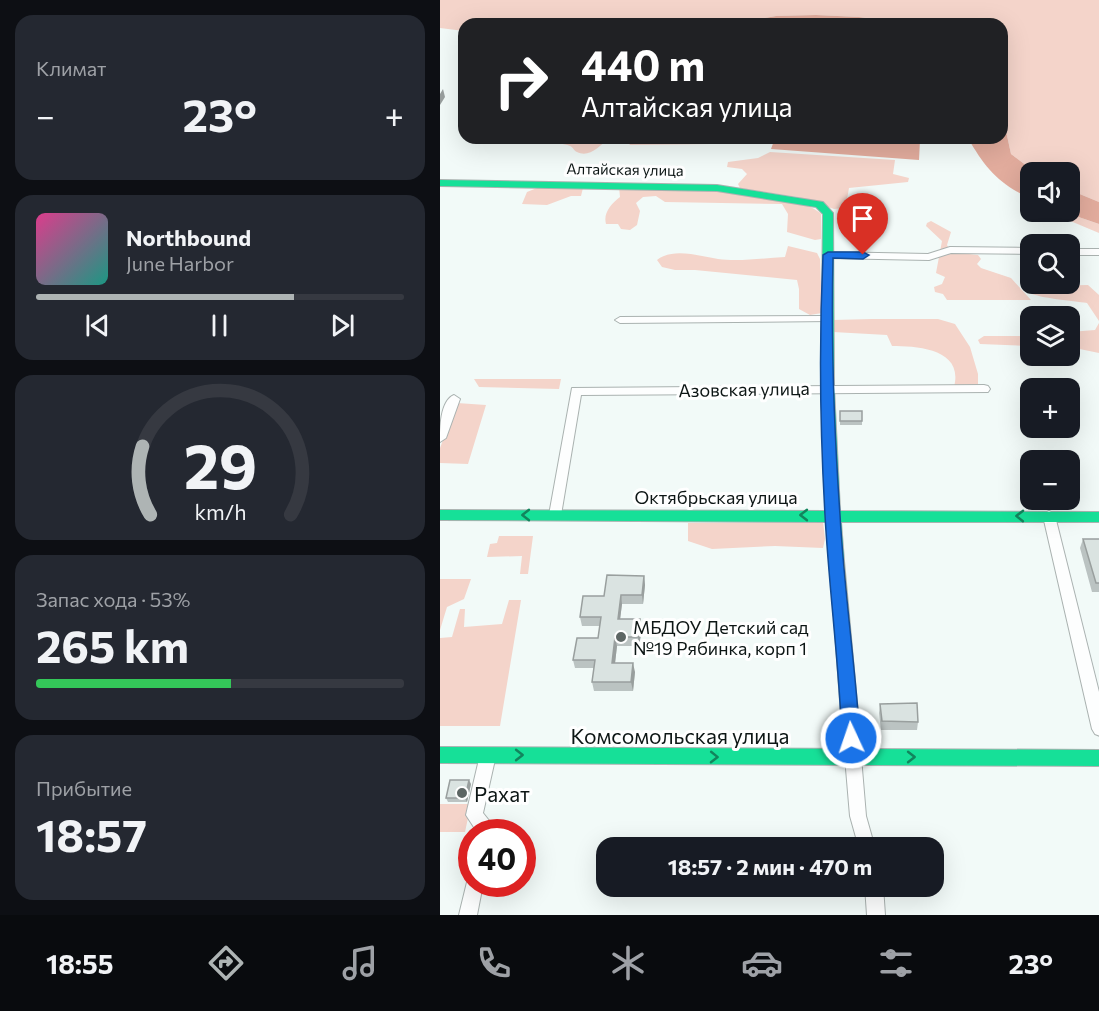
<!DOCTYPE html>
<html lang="ru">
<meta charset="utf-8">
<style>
body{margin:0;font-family:Commissioner,sans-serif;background:#242831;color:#f1f3f6;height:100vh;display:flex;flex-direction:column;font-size:22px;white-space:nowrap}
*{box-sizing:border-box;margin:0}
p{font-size:20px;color:#9ea1a6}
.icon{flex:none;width:33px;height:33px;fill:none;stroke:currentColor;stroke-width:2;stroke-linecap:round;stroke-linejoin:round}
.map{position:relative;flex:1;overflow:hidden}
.details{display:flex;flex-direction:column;gap:15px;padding:15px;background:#0d0f14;width:440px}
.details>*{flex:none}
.hud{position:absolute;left:18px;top:18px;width:550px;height:126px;border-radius:18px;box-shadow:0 6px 24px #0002;background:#202124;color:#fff;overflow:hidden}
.buttons{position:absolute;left:580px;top:162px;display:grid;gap:12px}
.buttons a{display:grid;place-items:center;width:60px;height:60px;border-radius:12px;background:#171b24;box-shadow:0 6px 24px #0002;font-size:30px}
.speed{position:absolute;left:18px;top:819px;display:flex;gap:12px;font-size:30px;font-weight:700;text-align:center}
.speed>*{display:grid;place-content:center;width:78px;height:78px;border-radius:50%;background:#171b24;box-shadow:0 6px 24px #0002;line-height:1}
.speed .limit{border:9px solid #d22;background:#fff;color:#111}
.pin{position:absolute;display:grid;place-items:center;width:51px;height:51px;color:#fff;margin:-62px -26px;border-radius:50% 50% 50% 0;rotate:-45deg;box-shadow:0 0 6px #0007}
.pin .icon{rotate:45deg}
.me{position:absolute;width:66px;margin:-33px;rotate:357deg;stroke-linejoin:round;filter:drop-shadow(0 0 4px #0008)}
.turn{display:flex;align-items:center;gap:21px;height:126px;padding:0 24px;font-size:27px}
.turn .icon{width:78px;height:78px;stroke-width:2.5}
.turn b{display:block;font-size:42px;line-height:51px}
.big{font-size:45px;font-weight:700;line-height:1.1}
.details .widget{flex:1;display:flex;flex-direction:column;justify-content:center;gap:9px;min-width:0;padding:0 21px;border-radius:18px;background:#242831}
.details .dial{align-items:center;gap:0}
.dial svg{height:156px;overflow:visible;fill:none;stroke:#363941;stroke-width:7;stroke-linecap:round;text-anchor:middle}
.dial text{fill:#f1f3f6;stroke:none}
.song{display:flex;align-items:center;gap:18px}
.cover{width:72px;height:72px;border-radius:9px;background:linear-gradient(135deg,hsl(330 70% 55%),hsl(170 70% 35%))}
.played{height:6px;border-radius:3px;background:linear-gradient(90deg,#aeb4b4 70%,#363941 70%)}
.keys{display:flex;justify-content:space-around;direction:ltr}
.heat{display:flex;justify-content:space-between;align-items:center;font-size:33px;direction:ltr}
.charge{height:9px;border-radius:4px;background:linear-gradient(90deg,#34c759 53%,#363941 0)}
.trip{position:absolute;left:156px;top:837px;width:348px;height:60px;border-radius:18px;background:#171b24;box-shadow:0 6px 24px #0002;font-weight:700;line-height:60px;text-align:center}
.tabs{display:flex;height:96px;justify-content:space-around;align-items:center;background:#090b0e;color:#9ea1a6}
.tabs .icon{width:42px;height:42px}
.tabs .on{color:#aeb4b4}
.tabs b{font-size:27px;color:#f1f3f6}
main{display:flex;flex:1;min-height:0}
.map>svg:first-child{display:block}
</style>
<main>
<section class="details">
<div class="widget"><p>Климат</p>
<div class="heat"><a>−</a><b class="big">23°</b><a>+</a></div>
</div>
<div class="widget">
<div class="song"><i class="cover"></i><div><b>Northbound</b><p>June Harbor</p></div></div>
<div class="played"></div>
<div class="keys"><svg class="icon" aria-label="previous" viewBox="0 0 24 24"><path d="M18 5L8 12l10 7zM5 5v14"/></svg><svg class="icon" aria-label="pause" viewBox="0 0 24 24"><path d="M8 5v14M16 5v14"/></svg><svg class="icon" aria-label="next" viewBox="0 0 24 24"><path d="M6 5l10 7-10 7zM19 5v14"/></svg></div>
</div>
<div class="widget dial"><svg viewBox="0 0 100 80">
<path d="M14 69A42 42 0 1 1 86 69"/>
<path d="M14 69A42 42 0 0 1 10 34" stroke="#aeb4b4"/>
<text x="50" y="56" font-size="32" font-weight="700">29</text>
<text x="50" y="72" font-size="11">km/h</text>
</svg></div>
<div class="widget"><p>Запас хода · 53%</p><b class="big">265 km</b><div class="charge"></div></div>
<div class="widget"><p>Прибытие</p><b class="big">18:57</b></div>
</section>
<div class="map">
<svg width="660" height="915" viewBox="0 0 660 915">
<rect width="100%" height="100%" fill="#f2faf8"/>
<!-- green -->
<path fill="#f4d4ca" d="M0 0H659V202L630 190V172H595L571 154 563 117 562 24H467L419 17 376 15 336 16 290 24H24V31L0 28Z
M123 138H273L271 144 190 145 186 140 168 139C160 146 149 158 137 152 134 151 133 147 130 146 123 143 118 145 112 140Z
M330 152 455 160 453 174 469 178 468 182 409 188 406 205 403 208 394 209 358 197 300 188 298 184 307 174 302 169 287 167 288 162 318 158Z
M179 187C216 189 359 190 381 214V239L375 240 347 232 348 214 342 204 225 202 216 196 203 197 196 203 200 211 197 225 190 230 181 229 178 224H166C163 213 171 204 180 197Z
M97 188H143L141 196H131L107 205 82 204 87 192Z
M609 212H624L659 224V233Z
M491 221 511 232 507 245 511 252 538 255 541 259 537 264 541 268 571 278 591 300H507L503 294 495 292 494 287 502 284 505 277 496 273 502 241 486 226 487 223Z
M348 246 377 253 380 259 382 313 370 315 359 309V289L357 280 255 270H235L222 267 217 260C233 247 259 256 278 259 299 262 323 258 345 257Z
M648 285 659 295V321L647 303C633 301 599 298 590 293L610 286Z
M432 319H498L515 324 530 347 538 374V387H514C524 349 478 346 452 346L447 335 393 332V320Z
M659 323V353L630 347V332L655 330Z
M544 336H591V346L540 344 538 340Z
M34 379H121L119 389 39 387Z
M17 403 46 405 28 464 0 463V448Z
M383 522 385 539 383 548 335 546 272 549 248 541V523Z
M59 536H93L88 574H80L82 556 47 557 50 544 57 543Z
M0 579H31L24 599 7 607 0 630Z
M69 600H81L60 726H0V638L12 637 20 609H25L24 627 62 624Z
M0 804H31L25 832H0Z"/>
<!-- water -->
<path fill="#e2ac9d" d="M376 15 419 17 467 24H290L336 16Z
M563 117 571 154 595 172H591V199C559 184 545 168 528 138H562Z
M335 138 480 140 479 160 331 149Z
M630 190 659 202V224L624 212H630Z"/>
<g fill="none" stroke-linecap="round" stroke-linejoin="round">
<defs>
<path id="street" d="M510 247 591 248V254L511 253 489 260 388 258 383 255 388 252 488 254Z
M630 249H660V255H630Z
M386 316 391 319 390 321 180 323 175 320 180 317Z
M544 385 548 386 550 389 548 392 141 395 121 515 119 518H111L109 515 132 388Z
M14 395 20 399 6 438 0 442C0 428 0 401 14 395Z
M609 511 613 513 615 516 660 696V736L655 734 652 729 603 516 605 513Z
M48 748 54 750 56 755 43 813 51 823 53 832H37L26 815 40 755 42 750Z
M413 750 419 752 421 757 426 816 435 848H419L410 816 405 757 407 752Z
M32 876V884H43L37 915H19L28 878Z
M425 886H443L445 915H427Z"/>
<path id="fast" d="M0 180 277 185 383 202 393 213 394 387 400 511 660 512V522H401L404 561 402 565 397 567 392 565 390 561 386 522 0 520V510L386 511 381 387 383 214 376 207 277 191 0 186Z
M0 747 660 750V766L0 763Z"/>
<path id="slow" d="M397 555 402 557 404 561 422 757 419 763 413 765 407 763 404 757 390 561 392 557Z"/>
</defs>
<!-- street casing -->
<use href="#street" stroke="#aab2b0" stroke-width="2"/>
<!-- fast casing -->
<use href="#fast" stroke="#aab2b0" stroke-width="2"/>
<!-- slow casing -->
<use href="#slow" stroke="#aab2b0" stroke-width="2"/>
<!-- street -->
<use href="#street" fill="#fdfefe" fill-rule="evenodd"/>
<!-- fast -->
<use href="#fast" fill="#16e098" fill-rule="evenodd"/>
<!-- slow -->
<use href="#slow" fill="#ffcf43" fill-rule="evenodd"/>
</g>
<!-- wall -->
<path fill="#bbc3c2" d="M400 411 422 421V425H400Z
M643 539H660V592H652L640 548Z
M204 576 205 585 203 604H182L180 619H200L202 628 199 646H177L175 663 195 672 193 691H154L152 682 154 668H135L133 660 158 638 160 626H142L140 617 164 596Z
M440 704 478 722 477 730H441L439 713Z
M31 784 27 802H8L6 798Z"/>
<!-- shaded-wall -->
<path fill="#999f9e" d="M3 89 5 97 0 105V94Z
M204 576 205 585 203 604 202 595Z
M181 595 182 604 179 628 178 619Z
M200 619 202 628 199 646 198 637Z
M175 637 177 646 174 672 172 663Z
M193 663 195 672 193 691 191 682Z
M29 780 31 784 27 802 25 798Z"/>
<!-- building -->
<path fill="#dae3e1" stroke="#999f9e" stroke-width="1.5" d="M400 411H422V421H400Z
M643 539H660V583H656Z
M167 575 204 576 202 595H181L178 619H200L198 637H175L172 663H193L191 682H152L155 660H133L137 638H158L161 617H140L143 596H164Z
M477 703 478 722 442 721 440 704Z
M10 780H29L25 798H6Z"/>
<!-- one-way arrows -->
<defs><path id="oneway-chevron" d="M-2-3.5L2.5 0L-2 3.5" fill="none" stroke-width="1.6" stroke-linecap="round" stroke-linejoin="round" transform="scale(1.5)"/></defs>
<g stroke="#12855d">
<use href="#oneway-chevron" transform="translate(86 515) rotate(180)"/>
<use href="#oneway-chevron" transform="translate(364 515) rotate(-180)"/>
<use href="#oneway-chevron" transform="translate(580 516) rotate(-179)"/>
<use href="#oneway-chevron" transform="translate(79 755)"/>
<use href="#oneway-chevron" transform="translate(274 757) rotate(1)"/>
<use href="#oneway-chevron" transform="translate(471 757)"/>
</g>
<!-- route -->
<path fill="#1a73e8" stroke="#114b97" stroke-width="1.5" d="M388 252H423L429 255 423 259 393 258C391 343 394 429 400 515 404 589 415 663 420 738L417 744 411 746 405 744 402 738C399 663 389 589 385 515 380 429 379 341 383 255Z"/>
<!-- markers -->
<g fill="#5d6664" stroke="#fff" stroke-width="2">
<circle cx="181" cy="637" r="6"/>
<circle cx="22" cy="793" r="6"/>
</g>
<g text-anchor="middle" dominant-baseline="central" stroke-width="6" stroke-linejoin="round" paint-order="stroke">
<!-- far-street labels -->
<g font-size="15" fill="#0d1615" stroke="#fff">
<text transform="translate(185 169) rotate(1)">Алтайская улица</text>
</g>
<!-- street labels -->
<g font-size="18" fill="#0d1615" stroke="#fff">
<text transform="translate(304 389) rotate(-1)">Азовская улица</text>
<text x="276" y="497">Октябрьская улица</text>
</g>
<!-- poi labels -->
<g font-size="18" fill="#0d1615" stroke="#fff" text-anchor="start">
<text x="193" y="627">МБДОУ Детский сад<tspan x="193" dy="21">№19 Рябинка, корп 1</tspan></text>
</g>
<!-- near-street labels -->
<g font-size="21" fill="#0d1615" stroke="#fff">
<text x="240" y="735">Комсомольская улица</text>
</g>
<!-- near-poi labels -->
<g font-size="21" fill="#0d1615" stroke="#fff" text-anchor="start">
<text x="34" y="793">Рахат</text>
</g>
</g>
</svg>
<div class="buttons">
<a><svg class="icon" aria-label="sound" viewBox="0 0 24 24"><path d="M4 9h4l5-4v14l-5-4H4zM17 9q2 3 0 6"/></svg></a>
<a><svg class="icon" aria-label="search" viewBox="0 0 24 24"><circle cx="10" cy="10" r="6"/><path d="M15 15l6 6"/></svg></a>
<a><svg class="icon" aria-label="layers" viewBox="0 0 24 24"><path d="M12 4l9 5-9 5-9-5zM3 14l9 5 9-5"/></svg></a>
<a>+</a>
<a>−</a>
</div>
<div class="speed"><div class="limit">40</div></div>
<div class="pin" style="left:423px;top:255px;background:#d93025"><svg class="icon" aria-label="arrive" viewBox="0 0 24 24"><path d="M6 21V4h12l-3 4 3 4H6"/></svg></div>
<svg class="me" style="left:411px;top:738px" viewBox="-20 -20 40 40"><circle r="17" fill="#1a73e8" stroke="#fff" stroke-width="3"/><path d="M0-11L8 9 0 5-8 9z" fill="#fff"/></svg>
<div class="trip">18:57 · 2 мин · 470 m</div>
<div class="hud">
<div class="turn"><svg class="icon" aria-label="right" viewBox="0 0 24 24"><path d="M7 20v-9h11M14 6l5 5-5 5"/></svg><div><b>440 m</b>Алтайская улица</div></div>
</div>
</div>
</main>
<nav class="tabs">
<b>18:55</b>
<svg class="icon on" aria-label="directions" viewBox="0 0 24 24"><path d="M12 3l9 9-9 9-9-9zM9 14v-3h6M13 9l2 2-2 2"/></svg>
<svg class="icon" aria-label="music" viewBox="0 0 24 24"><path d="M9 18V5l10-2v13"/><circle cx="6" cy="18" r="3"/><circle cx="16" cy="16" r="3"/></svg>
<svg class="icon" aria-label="phone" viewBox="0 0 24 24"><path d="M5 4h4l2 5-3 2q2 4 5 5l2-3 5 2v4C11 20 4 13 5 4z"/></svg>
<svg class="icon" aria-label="climate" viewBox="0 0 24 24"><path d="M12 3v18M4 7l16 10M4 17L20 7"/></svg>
<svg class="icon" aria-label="car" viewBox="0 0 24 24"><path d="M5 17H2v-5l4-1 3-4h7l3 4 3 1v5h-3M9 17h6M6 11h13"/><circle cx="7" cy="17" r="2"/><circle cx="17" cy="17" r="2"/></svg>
<svg class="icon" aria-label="filters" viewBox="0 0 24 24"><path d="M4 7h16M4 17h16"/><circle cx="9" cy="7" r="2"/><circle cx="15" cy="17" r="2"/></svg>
<b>23°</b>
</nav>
